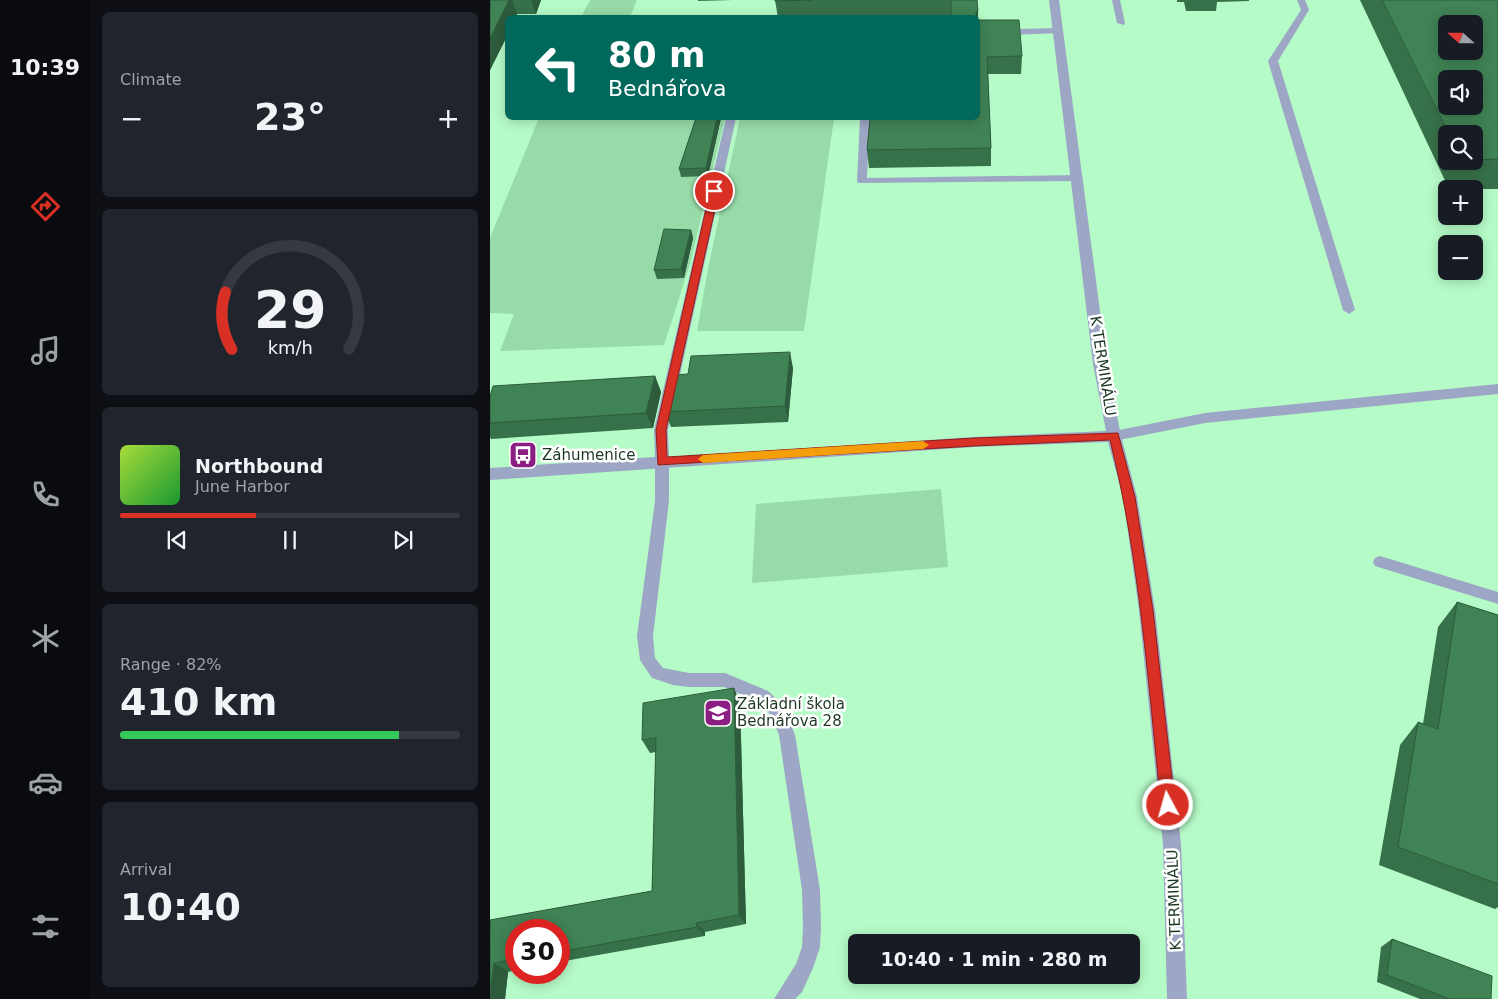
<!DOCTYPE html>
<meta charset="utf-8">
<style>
body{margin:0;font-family:"DejaVu Sans",sans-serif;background:#20242c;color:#f1f3f6;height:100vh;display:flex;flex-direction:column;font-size:19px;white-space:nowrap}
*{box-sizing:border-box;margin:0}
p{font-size:16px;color:#9ea1a6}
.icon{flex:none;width:28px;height:28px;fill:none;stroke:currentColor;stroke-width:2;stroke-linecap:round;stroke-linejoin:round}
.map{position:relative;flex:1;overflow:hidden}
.sheet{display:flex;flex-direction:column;gap:12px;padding:12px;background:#0d0f14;width:400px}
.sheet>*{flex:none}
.guide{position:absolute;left:15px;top:15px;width:475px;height:105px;border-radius:8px;box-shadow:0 2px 12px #0003;background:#00695c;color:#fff;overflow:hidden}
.needle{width:32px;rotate:291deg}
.buttons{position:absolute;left:948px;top:15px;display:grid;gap:10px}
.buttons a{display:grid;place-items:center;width:45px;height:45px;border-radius:8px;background:#171b24;box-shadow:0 2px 12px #0003;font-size:25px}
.speed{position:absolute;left:15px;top:919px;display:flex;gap:10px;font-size:25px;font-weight:700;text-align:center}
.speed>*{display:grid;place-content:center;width:65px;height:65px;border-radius:50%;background:#171b24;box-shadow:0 2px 12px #0003;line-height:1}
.speed .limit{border:8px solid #d22;background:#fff;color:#111}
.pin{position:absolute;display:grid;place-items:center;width:42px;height:42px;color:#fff;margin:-21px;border:2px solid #fff;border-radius:50%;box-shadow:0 1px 5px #0007}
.me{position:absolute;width:55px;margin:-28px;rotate:354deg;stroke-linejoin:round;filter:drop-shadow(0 0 4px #0008)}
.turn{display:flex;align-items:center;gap:18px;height:105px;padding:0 20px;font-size:22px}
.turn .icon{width:65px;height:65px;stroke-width:2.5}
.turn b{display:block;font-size:35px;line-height:42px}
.big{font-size:38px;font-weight:700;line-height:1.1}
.sheet .tile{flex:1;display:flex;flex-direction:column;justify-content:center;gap:8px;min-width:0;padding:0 18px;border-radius:8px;background:#20242c}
.sheet .dial{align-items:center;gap:0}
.dial svg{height:130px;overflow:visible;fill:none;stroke:#363941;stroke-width:7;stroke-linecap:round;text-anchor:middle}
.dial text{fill:#f1f3f6;stroke:none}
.song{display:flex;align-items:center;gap:15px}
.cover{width:60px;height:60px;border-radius:8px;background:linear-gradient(135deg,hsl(80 70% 55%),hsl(130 70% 35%))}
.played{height:5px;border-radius:2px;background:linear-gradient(90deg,#d93025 40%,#363941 40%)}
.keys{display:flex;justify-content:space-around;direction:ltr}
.heat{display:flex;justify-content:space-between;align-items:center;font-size:28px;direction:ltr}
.charge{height:8px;border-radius:4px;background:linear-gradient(90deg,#34c759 82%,#363941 0)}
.trip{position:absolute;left:358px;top:934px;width:292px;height:50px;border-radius:8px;background:#171b24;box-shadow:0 2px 12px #0003;font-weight:700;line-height:50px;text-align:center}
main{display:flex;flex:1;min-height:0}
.tabs{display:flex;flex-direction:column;width:90px;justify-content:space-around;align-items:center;background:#090b0e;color:#9ea1a6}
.tabs .icon{width:35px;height:35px}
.tabs .on{color:#d93025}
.tabs b{font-size:22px;color:#f1f3f6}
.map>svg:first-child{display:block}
</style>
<main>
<nav class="tabs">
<b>10:39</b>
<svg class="icon on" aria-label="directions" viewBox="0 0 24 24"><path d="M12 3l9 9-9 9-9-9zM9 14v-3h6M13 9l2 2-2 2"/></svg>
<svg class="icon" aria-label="music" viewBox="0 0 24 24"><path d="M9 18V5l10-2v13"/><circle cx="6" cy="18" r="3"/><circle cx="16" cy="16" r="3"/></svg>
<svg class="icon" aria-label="phone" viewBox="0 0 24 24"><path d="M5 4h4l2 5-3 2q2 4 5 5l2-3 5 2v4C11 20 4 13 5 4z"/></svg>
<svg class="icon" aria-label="climate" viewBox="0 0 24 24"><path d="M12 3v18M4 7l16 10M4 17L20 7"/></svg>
<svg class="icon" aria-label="car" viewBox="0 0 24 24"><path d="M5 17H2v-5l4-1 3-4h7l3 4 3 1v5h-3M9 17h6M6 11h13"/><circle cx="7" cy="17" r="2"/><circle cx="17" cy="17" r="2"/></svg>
<svg class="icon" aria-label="filters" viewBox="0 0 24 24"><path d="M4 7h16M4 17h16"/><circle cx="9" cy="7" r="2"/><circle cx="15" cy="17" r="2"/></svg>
</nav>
<section class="sheet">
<div class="tile"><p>Climate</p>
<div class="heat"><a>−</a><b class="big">23°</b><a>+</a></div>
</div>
<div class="tile dial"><svg viewBox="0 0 100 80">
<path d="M14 69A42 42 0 1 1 86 69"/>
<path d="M14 69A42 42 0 0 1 10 34" stroke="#d93025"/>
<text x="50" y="56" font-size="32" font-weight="700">29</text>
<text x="50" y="72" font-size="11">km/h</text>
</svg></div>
<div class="tile">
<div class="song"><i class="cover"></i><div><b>Northbound</b><p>June Harbor</p></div></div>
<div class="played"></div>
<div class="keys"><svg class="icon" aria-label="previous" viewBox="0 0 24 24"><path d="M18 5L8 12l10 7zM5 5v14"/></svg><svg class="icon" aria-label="pause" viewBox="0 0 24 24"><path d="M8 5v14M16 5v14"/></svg><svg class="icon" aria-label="next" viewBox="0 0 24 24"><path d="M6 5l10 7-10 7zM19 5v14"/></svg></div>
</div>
<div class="tile"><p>Range · 82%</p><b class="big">410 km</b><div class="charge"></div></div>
<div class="tile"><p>Arrival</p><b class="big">10:40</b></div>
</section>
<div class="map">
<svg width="1008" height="999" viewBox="0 0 1008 999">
<rect width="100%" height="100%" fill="#b5fbc7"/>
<!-- green -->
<path fill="#97dba8" d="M100 0H147L140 17H91Z
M49 118H235L200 264 174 345 10 351 24 314 0 313V238Z
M250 118H344L314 331H207L218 269Z
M451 489 458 567 262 583 266 504Z"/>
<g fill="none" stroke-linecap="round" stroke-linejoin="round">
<!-- lane -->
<path fill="#9da6c4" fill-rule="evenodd" d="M622 0H630L635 23 634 25 627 23Z
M807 0H815L819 10 788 61 865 310 859 314 853 310 778 61 811 10Z
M568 28 571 29V33L488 36V30Z
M370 118H380L377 178 588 175 593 178 588 181 368 183 367 181Z
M1008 384V394L715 423 624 441 619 440 617 436 619 432 624 431 715 413Z
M172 457 177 458 179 462V501L163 636 165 658 173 668 199 673H235L278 691 293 705 305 735 330 890 331 927 330 947 323 968 312 992 305 999H284L306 964 312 947 313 927 312 890 289 735 281 715 266 701 234 687H199L183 685 162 678 150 660 147 636 165 501V462L167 458Z
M890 556 1008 592V604L885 566 883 562 885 558Z"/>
<!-- street -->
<path fill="#9da6c4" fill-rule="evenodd" d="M559 0H569L617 364 631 436 647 497 665 610 691 844 697 999H677L673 844 649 610 633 497 618 442 484 447 0 480V468L165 457 164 430 236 118H246L178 430 179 457 484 437 616 431 603 364Z"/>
</g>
<!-- wall -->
<path fill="#377149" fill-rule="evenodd" d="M0 0H51L46 14H27L26 18H18V34L0 70Z
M208 0H243L208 1Z
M285 0H487L488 20 532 56 531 74H498L501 148V166L379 168 377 150 488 118 461 15 288 18Z
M687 0H759V1L727 2 726 11H696L694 2H687Z
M870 0H1008V189H959ZM956 134H984V161H956Z
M206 118H231L218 176 191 177 189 169Z
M201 230 203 238 194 278 167 279 164 270Z
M303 368 298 422 181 427 175 412Z
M165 376 171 392 163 428 1 439 0 437V396Z
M967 602 1008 615V907L1005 909 889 865 910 745 928 722 933 724 948 627Z
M250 702 256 924 215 932V936L69 962V930H26V970L18 972 15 999H0V920L162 891 166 752 160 753 152 740Z
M902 939 1001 999H930L887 982 891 947Z"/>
<!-- shaded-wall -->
<path fill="#2d5c3c" d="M19 0H22L27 14 26 18H18V34L0 70V39Z
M41 0H51L46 14Z
M488 11V29V18H486V12Z
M227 118H231L218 176 216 168Z
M201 230 203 238 194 278 191 269Z
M300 352 303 368 298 422 295 406Z
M165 376 171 392 163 428 156 413Z
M244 688 250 702 256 924 249 915Z
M206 923 215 932V936L207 927Z
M4 963 18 972 15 999H0Z"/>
<!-- building -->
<path fill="#408355" stroke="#2d5c3c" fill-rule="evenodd" d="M0 0H19L0 39Z
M285 0H322L285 1Z
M461 0H487L488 11 486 12V18H461Z
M892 0H1008V159L984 160V134H959ZM956 24H984V51H956ZM956 79H984V106H956Z
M488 20H529L532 56 497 57 501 148 377 150 380 118H488Z
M206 118H227L216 168 189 169Z
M174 229 201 230 191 269 164 270Z
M300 352 295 406 175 412 183 375 198 374 201 356Z
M165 376 156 413 0 423V396L3 386Z
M967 602 1008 615V884L908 847 928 722 948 729Z
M244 688 249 915 206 923 207 927 69 952V930H26V959L4 963 0 994V920L162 891 166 738 152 740 153 703Z
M902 939 1002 976 1001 999H960L897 975Z"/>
<!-- route -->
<path fill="#d93025" stroke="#8d1f18" d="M224 188 229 191 176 430 177 457 484 438 628 433 645 497 663 610 685 805 683 810 678 812 673 810 671 805C658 683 650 560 620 440L484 446 168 465 166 430 220 191Z"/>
<!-- slow -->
<path fill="#f59e0b" d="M433 441 439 445 433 449 213 463 208 459 213 455Z"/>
<!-- icons -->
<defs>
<symbol id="bus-square" viewBox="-11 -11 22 22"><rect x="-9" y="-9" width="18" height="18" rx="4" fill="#8b1e82" stroke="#fff"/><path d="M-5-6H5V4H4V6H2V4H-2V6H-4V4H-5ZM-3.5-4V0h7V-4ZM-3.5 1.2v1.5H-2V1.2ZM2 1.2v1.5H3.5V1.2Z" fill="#fff"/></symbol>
<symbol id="school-square" viewBox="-11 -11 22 22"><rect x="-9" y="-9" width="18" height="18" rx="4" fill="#8b1e82" stroke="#fff"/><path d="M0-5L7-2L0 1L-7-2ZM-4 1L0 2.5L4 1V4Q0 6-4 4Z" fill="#fff"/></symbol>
</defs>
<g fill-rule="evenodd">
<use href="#bus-square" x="17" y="439" width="32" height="32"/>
<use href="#school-square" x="212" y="697" width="32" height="32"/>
</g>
<g text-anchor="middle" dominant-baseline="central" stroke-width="5" stroke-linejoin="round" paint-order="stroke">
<!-- street labels -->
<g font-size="15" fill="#1c3824" stroke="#fff">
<text transform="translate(613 366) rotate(81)">K TERMINÁLU</text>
<text transform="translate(684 900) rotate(-92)">K TERMINÁLU</text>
</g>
<!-- poi labels -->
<g font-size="15" fill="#1c3824" stroke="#fff" text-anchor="start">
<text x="52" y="455">Záhumenice</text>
<text x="247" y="704">Základní škola<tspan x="247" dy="17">Bednářova 28</tspan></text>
</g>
</g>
</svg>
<div class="buttons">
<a><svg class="needle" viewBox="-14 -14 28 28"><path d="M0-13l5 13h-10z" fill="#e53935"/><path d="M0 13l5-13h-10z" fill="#9ea1a6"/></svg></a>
<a><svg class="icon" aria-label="sound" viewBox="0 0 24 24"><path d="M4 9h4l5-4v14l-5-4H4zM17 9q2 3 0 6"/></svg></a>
<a><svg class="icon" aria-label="search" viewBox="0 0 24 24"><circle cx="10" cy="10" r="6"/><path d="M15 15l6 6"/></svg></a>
<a>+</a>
<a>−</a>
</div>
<div class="speed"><div class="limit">30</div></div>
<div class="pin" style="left:224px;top:191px;background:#d93025"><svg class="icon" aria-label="arrive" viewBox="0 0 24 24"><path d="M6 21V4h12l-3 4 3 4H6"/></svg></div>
<svg class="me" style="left:678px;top:805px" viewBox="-20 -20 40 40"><circle r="17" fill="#d93025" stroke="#fff" stroke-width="3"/><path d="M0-11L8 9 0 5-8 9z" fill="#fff"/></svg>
<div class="trip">10:40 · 1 min · 280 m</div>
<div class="guide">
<div class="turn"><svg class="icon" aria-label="left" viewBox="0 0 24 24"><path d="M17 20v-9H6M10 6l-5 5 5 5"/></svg><div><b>80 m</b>Bednářova</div></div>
</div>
</div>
</main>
